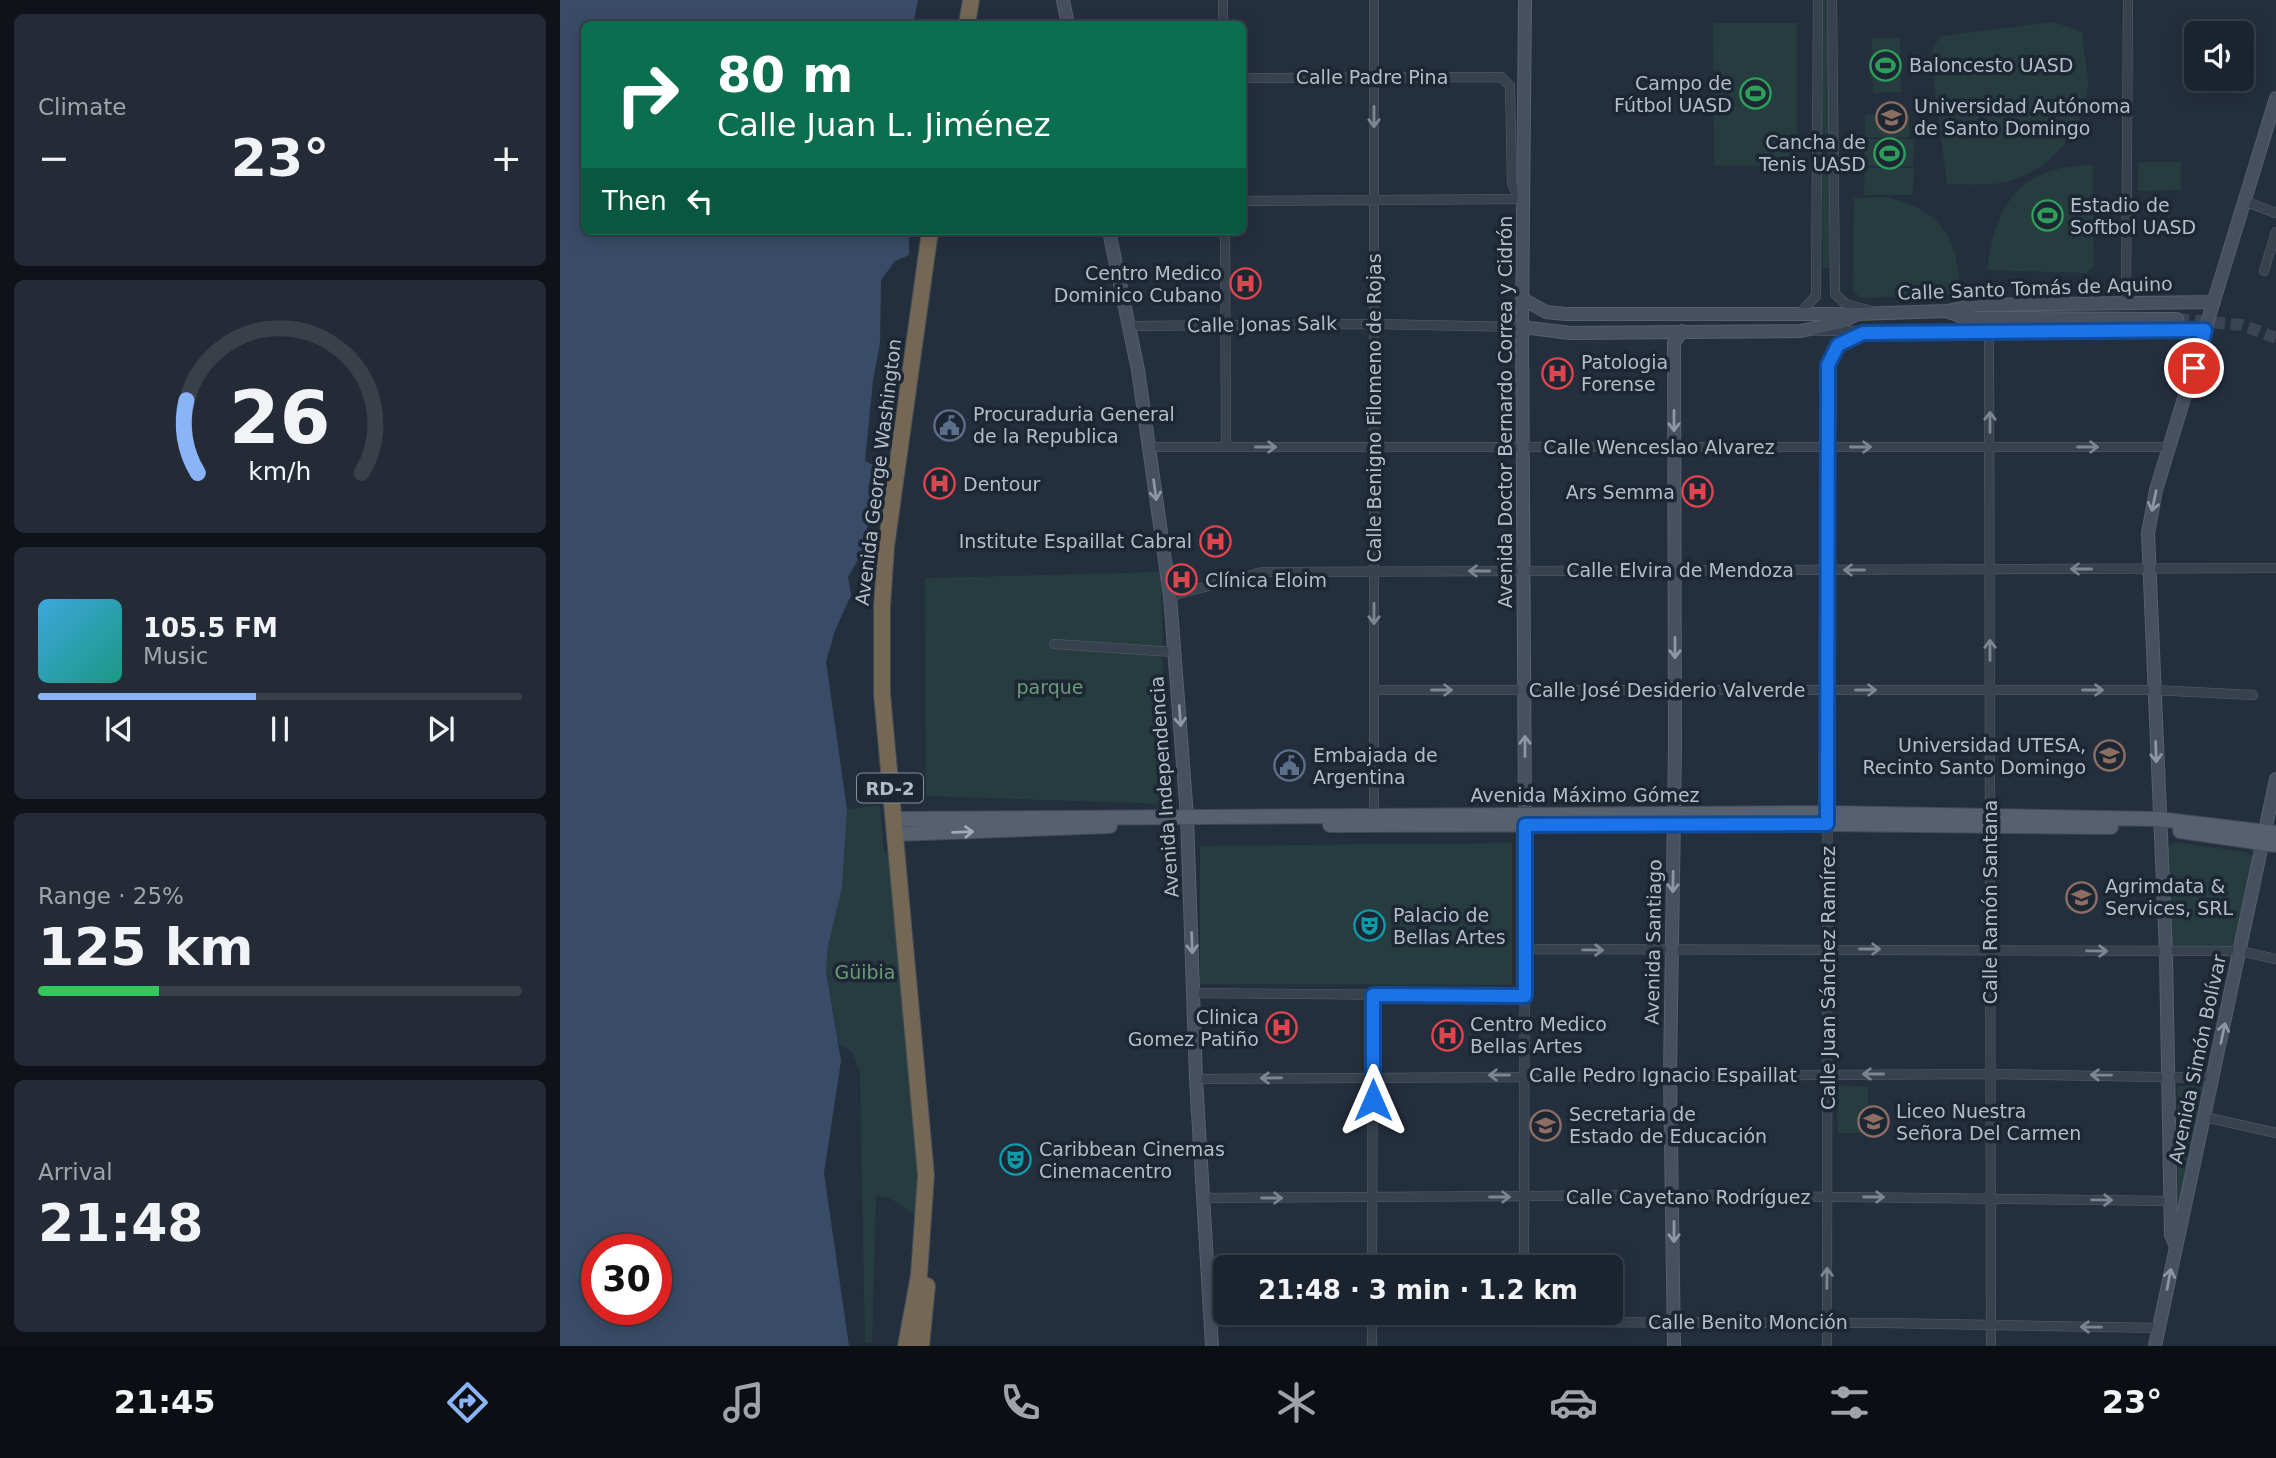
<!DOCTYPE html>
<meta charset="utf-8">
<style>
body{margin:0;font-family:"DejaVu Sans",sans-serif;background:#242b36;color:#f1f3f6;height:100vh;display:flex;flex-direction:column;font-size:26px;white-space:nowrap}
*{box-sizing:border-box;margin:0}
p{font-size:23px;color:#a0a4aa}
.icon{flex:none;width:38px;height:38px;fill:none;stroke:currentColor;stroke-width:2;stroke-linecap:round;stroke-linejoin:round}
.map{position:relative;flex:1;overflow:hidden}
.side{display:flex;flex-direction:column;gap:14px;padding:14px;background:#0f1319;width:560px}
.side>*{flex:none}
.top-card{position:absolute;left:21px;top:21px;width:665px;height:214px;border-radius:10px;box-shadow:0 4px 18px #0003,0 0 0 2px #39404a;background:#0b6e4f;color:#fff;overflow:hidden}
.buttons{position:absolute;left:1624px;top:21px;display:grid;gap:14px}
.buttons a{display:grid;place-items:center;width:70px;height:70px;border-radius:10px;background:#1b232e;box-shadow:0 4px 18px #0003,0 0 0 2px #39404a;font-size:35px}
.speed{position:absolute;left:21px;top:1234px;display:flex;gap:14px;font-size:35px;font-weight:700;text-align:center}
.speed>*{display:grid;place-content:center;width:91px;height:91px;border-radius:50%;background:#1b232e;box-shadow:0 4px 18px #0003,0 0 0 2px #39404a;line-height:1}
.speed .limit{border:10px solid #d22;background:#fff;color:#111}
.pin{position:absolute;display:grid;place-items:center;width:60px;height:60px;color:#fff;margin:-30px;border:4px solid #fff;border-radius:50%;box-shadow:0 2px 7px #0007}
.me{position:absolute;width:77px;margin:-38px;rotate:0deg;stroke-linejoin:round;filter:drop-shadow(0 0 5px #0008)}
.turn{display:flex;align-items:center;gap:24px;height:147px;padding:0 21px;font-size:32px}
.turn .icon{width:91px;height:91px;stroke-width:2.5}
.turn b{display:block;font-size:49px;line-height:60px}
.then{display:flex;align-items:center;height:66px;padding:0 21px;background:#0003;gap:14px;font-size:26px}
.big{font-size:52px;font-weight:600;line-height:1.1}
.side .card{flex:1;display:flex;flex-direction:column;justify-content:center;gap:10px;min-width:0;padding:0 24px;border-radius:10px;background:#242b36}
.side .dial{align-items:center;gap:0}
.dial svg{height:182px;overflow:visible;fill:none;stroke:#39404a;stroke-width:7;stroke-linecap:round;text-anchor:middle}
.dial text{fill:#f1f3f6;stroke:none}
.song{display:flex;align-items:center;gap:21px}
.cover{width:84px;height:84px;border-radius:10px;background:linear-gradient(135deg,hsl(200 70% 55%),hsl(170 70% 35%))}
.played{height:7px;border-radius:4px;background:linear-gradient(90deg,#8ab4f8 45%,#39404a 45%)}
.keys{display:flex;justify-content:space-around;direction:ltr}
.heat{display:flex;justify-content:space-between;align-items:center;font-size:38px;direction:ltr}
.charge{height:10px;border-radius:5px;background:linear-gradient(90deg,#34c759 25%,#39404a 0)}
.trip{position:absolute;left:653px;top:1255px;width:410px;height:70px;border-radius:10px;background:#1b232e;box-shadow:0 4px 18px #0003,0 0 0 2px #39404a;font-weight:600;line-height:70px;text-align:center}
.dock{display:flex;height:112px;justify-content:space-around;align-items:center;background:#0b0e12;color:#a0a4aa}
.dock .icon{width:49px;height:49px}
.dock .current{color:#8ab4f8}
.dock b{font-size:32px;color:#f1f3f6}
main{display:flex;flex:1;min-height:0}
.map>svg:first-child{display:block}
</style>
<main>
<section class="side">
<div class="card"><p>Climate</p>
<div class="heat"><a>−</a><b class="big">23°</b><a>+</a></div>
</div>
<div class="card dial"><svg viewBox="0 0 100 80">
<path d="M14 69A42 42 0 1 1 86 69"/>
<path d="M14 69A42 42 0 0 1 9 37" stroke="#8ab4f8"/>
<text x="50" y="56" font-size="32" font-weight="700">26</text>
<text x="50" y="72" font-size="11">km/h</text>
</svg></div>
<div class="card">
<div class="song"><i class="cover"></i><div><b>105.5 FM</b><p>Music</p></div></div>
<div class="played"></div>
<div class="keys"><svg class="icon" aria-label="previous" viewBox="0 0 24 24"><path d="M18 5L8 12l10 7zM5 5v14"/></svg><svg class="icon" aria-label="pause" viewBox="0 0 24 24"><path d="M8 5v14M16 5v14"/></svg><svg class="icon" aria-label="next" viewBox="0 0 24 24"><path d="M6 5l10 7-10 7zM19 5v14"/></svg></div>
</div>
<div class="card"><p>Range · 25%</p><b class="big">125 km</b><div class="charge"></div></div>
<div class="card"><p>Arrival</p><b class="big">21:48</b></div>
</section>
<div class="map">
<svg width="1716" height="1346" viewBox="0 0 1716 1346">
<rect width="100%" height="100%" fill="#242f3e"/>
<!-- green -->
<path fill="#263c3f" d="M1261 0H1268L1269 133H1262Z
M1494 22 1522 32C1523 49 1528 68 1528 85 1526 126 1494 166 1456 179 1435 187 1409 184 1387 184L1371 58 1373 46 1382 36Z
M1153 23H1237V165L1154 166Z
M1312 38H1340L1341 92 1313 93Z
M1305 115H1349V138L1305 137Z
M1305 139H1354L1353 166H1305Z
M1578 162H1621V190L1578 191Z
M1262 165H1269V268H1263Z
M1533 165 1534 265 1527 273 1427 270C1436 202 1460 166 1533 165Z
M1305 168H1354L1353 195H1304Z
M1327 197C1383 210 1399 240 1400 295L1301 298 1293 291 1294 198Z
M601 572 606 804 366 796 365 578Z
M320 805 324 851 334 855 363 1218C345 1213 337 1196 316 1196L312 1343H305L300 1074 293 1053 279 1044 266 971 268 946 282 888 287 810Z
M1613 842 1686 852 1693 857 1676 941 1669 949 1615 947 1611 943 1606 850Z
M952 843V985L640 984V846Z
M1639 1084 1644 1087 1618 1214 1617 1087Z
M1277 1085 1308 1087V1133H1278Z"/>
<!-- water -->
<path fill="#394c67" fill-rule="evenodd" d="M0 0H358L353 24H24V231H349V255L335 261 321 280 320 343 313 380 305 461 315 466 308 488 314 496 302 552 288 577 291 595 275 631 266 661 287 810 282 888 268 946 266 971 281 1061 264 1173 289 1346H0ZM37 1250H96V1309H37Z"/>
<g fill="none" stroke-linecap="round" stroke-linejoin="round">
<!-- secondary-tunnel -->
<path stroke="#3a4453" stroke-width="12" stroke-dasharray="12 6" stroke-linecap="butt" d="M1617 319 1682 325 1716 338"/>
<defs>
<path id="street" d="M663 0V24
M814 0V815
M1272 0 1275 294 1286 304 1311 311
M682 78 941 77 950 86 952 184 957 193 964 196
M682 201 964 199
M1684 201 1716 213
M665 231 666 447
M1704 271 1716 232
M1566 302 1568 0
M1239 314 1256 296 1258 0
M569 326 814 324 962 327
M1256 331 1645 330
M1429 332 1431 1346
M588 447H1610
M610 596 702 572 1716 568
M494 644 614 652
M814 690H1594L1693 695
M965 949 1680 951 1716 959
M633 993 965 996
M636 1079 1431 1074 1653 1078
M1645 1117 1716 1133
M644 1198 1114 1195 1611 1201
M812 1267 813 995
M964 1267 965 825
M651 1321 1326 1323 1599 1328
M812 1346V1312
M1267 1346 1268 365 1278 345 1303 333"/>
<path id="secondary" d="M503 0 508 24
M549 231 578 370 610 596 627 816 636 1079 652 1346
M963 299 986 312 1005 314H1297L1387 311 1415 305 1654 302
M1387 311 1402 317 1417 318 1617 319
M962 327 1010 333 1241 331 1282 322 1295 315
M965 822 962 327 965 0
M1615 1244 1611 1235 1606 953 1588 533 1596 490 1716 98
M1114 1346 1110 1075 1115 746 1114 343 1122 331
M1595 1346 1716 779"/>
<path id="primary" d="M333 819 1267 813 1598 819 1716 833
M770 825 1267 824 1551 827
M1620 831 1716 845
M335 834 550 826"/>
<path id="highway" d="M407 24 411 0
M346 1346 359 1275 366 1175 322 694V607L326 547 370 231
M361 1346 367 1286"/>
</defs>
<!-- street casing -->
<use href="#street" stroke="#565f6c" stroke-width="10"/>
<!-- secondary casing -->
<use href="#secondary" stroke="#565f6c" stroke-width="14"/>
<!-- primary casing -->
<use href="#primary" stroke="#414a57" stroke-width="16"/>
<!-- highway casing -->
<use href="#highway" stroke="#434c59" stroke-width="18"/>
<!-- street -->
<use href="#street" stroke="#38414e" stroke-width="9"/>
<!-- secondary -->
<use href="#secondary" stroke="#465061" stroke-width="12"/>
<!-- primary -->
<use href="#primary" stroke="#56606e" stroke-width="14"/>
<!-- highway -->
<use href="#highway" stroke="#746855" stroke-width="16"/>
</g>
<!-- one-way arrows -->
<defs><path id="oneway-shaft" d="M-6 0H5M1.5-3L5.5 0L1.5 3" fill="none" stroke-width="1.6" stroke-linecap="round" stroke-linejoin="round" transform="scale(1.75)"/></defs>
<g stroke="#7c8592">
<use href="#oneway-shaft" transform="translate(814 117) rotate(90)"/>
<use href="#oneway-shaft" transform="translate(1430 422) rotate(-90)"/>
<use href="#oneway-shaft" transform="translate(706 447)"/>
<use href="#oneway-shaft" transform="translate(1301 447)"/>
<use href="#oneway-shaft" transform="translate(1528 447)"/>
<use href="#oneway-shaft" transform="translate(1521 569) rotate(180)"/>
<use href="#oneway-shaft" transform="translate(1294 570) rotate(180)"/>
<use href="#oneway-shaft" transform="translate(919 571) rotate(180)"/>
<use href="#oneway-shaft" transform="translate(814 614) rotate(90)"/>
<use href="#oneway-shaft" transform="translate(1430 650) rotate(-90)"/>
<use href="#oneway-shaft" transform="translate(882 690)"/>
<use href="#oneway-shaft" transform="translate(1306 690)"/>
<use href="#oneway-shaft" transform="translate(1533 690)"/>
<use href="#oneway-shaft" transform="translate(1310 949)"/>
<use href="#oneway-shaft" transform="translate(1033 950) rotate(1)"/>
<use href="#oneway-shaft" transform="translate(1537 951) rotate(1)"/>
<use href="#oneway-shaft" transform="translate(1313 1074) rotate(180)"/>
<use href="#oneway-shaft" transform="translate(939 1075) rotate(180)"/>
<use href="#oneway-shaft" transform="translate(1541 1075) rotate(-179)"/>
<use href="#oneway-shaft" transform="translate(711 1078) rotate(179)"/>
<use href="#oneway-shaft" transform="translate(940 1197)"/>
<use href="#oneway-shaft" transform="translate(1314 1197)"/>
<use href="#oneway-shaft" transform="translate(712 1198)"/>
<use href="#oneway-shaft" transform="translate(1542 1200) rotate(1)"/>
<use href="#oneway-shaft" transform="translate(1267 1278) rotate(-89)"/>
<use href="#oneway-shaft" transform="translate(1531 1327) rotate(-179)"/>
</g>
<g stroke="#8e96a5">
<use href="#oneway-shaft" transform="translate(1114 421) rotate(90)"/>
<use href="#oneway-shaft" transform="translate(595 490) rotate(82)"/>
<use href="#oneway-shaft" transform="translate(1594 501) rotate(102)"/>
<use href="#oneway-shaft" transform="translate(1115 648) rotate(90)"/>
<use href="#oneway-shaft" transform="translate(620 716) rotate(86)"/>
<use href="#oneway-shaft" transform="translate(965 746) rotate(-90)"/>
<use href="#oneway-shaft" transform="translate(1596 752) rotate(88)"/>
<use href="#oneway-shaft" transform="translate(1113 882) rotate(91)"/>
<use href="#oneway-shaft" transform="translate(632 943) rotate(88)"/>
<use href="#oneway-shaft" transform="translate(1663 1033) rotate(-78)"/>
<use href="#oneway-shaft" transform="translate(1114 1232) rotate(90)"/>
<use href="#oneway-shaft" transform="translate(1609 1279) rotate(-79)"/>
</g>
<use stroke="#a1aab7" href="#oneway-shaft" transform="translate(403 832) rotate(-2)"/>
<g fill="none" stroke-linecap="round" stroke-linejoin="round">
<defs>
<path id="route" d="M813 1100V995L965 996V825L1267 824 1268 365 1278 345 1303 333 1645 330 1634 368"/>
</defs>
<!-- route casing -->
<use href="#route" stroke="#114b97" stroke-width="18"/>
<!-- route -->
<use href="#route" stroke="#1a73e8" stroke-width="12"/>
</g>
<!-- icons -->
<defs>
<symbol id="stadium-ring" viewBox="-11 -11 22 22"><circle r="9.5" fill="#1d2633" stroke="#2e9e5b" stroke-width="1.5"/><path d="M0-5a6.5 5 0 1 0 0 10a6.5 5 0 1 0 0-10ZM-3.5-1.8h7v3.6h-7Z" fill="#2e9e5b"/></symbol>
<symbol id="university-ring" viewBox="-11 -11 22 22"><circle r="9.5" fill="#1d2633" stroke="#8d6e63" stroke-width="1.5"/><path d="M0-5L7-2L0 1L-7-2ZM-4 1L0 2.5L4 1V4Q0 6-4 4Z" fill="#8d6e63"/></symbol>
<symbol id="hospital-ring" viewBox="-11 -11 22 22"><circle r="9.5" fill="#1d2633" stroke="#e0444e" stroke-width="1.5"/><path d="M-5-5h3v3.5h4V-5h3V5h-3V1.5h-4V5h-3Z" fill="#e0444e"/></symbol>
<symbol id="civic-ring" viewBox="-11 -11 22 22"><circle r="9.5" fill="#1d2633" stroke="#5c6f8a" stroke-width="1.5"/><path d="M-.6-6.5H3V-4.5H.6V-3L4-1V1h2V6H-6V1h2V-1L-.6-3ZM-1.2 2.5V6h2.4V2.5Z" fill="#5c6f8a"/></symbol>
<symbol id="theatre-ring" viewBox="-11 -11 22 22"><circle r="9.5" fill="#1d2633" stroke="#0f9aa8" stroke-width="1.5"/><path d="M-5-5.5Q0-4 5-5.5V0Q5 5 0 6Q-5 5-5 0ZM-3.3-2.5H-1v1.5H-3.3ZM1-2.5H3.3v1.5H1ZM-2.8 1Q0 5.5 2.8 1Z" fill="#0f9aa8"/></symbol>
<symbol id="school-ring" viewBox="-11 -11 22 22"><circle r="9.5" fill="#1d2633" stroke="#8d6e63" stroke-width="1.5"/><path d="M0-5L7-2L0 1L-7-2ZM-4 1L0 2.5L4 1V4Q0 6-4 4Z" fill="#8d6e63"/></symbol>
</defs>
<g fill-rule="evenodd">
<use href="#stadium-ring" x="1308" y="48" width="35" height="35"/>
<use href="#stadium-ring" x="1178" y="76" width="35" height="35"/>
<use href="#university-ring" x="1314" y="100" width="35" height="35"/>
<use href="#stadium-ring" x="1312" y="136" width="35" height="35"/>
<use href="#stadium-ring" x="1470" y="198" width="35" height="35"/>
<use href="#hospital-ring" x="668" y="266" width="35" height="35"/>
<use href="#hospital-ring" x="980" y="356" width="35" height="35"/>
<use href="#civic-ring" x="372" y="408" width="35" height="35"/>
<use href="#hospital-ring" x="362" y="466" width="35" height="35"/>
<use href="#hospital-ring" x="1120" y="474" width="35" height="35"/>
<use href="#hospital-ring" x="638" y="524" width="35" height="35"/>
<use href="#hospital-ring" x="604" y="562" width="35" height="35"/>
<use href="#university-ring" x="1532" y="738" width="35" height="35"/>
<use href="#civic-ring" x="712" y="748" width="35" height="35"/>
<use href="#university-ring" x="1504" y="880" width="35" height="35"/>
<use href="#theatre-ring" x="792" y="908" width="35" height="35"/>
<use href="#hospital-ring" x="704" y="1010" width="35" height="35"/>
<use href="#hospital-ring" x="870" y="1018" width="35" height="35"/>
<use href="#school-ring" x="1296" y="1104" width="35" height="35"/>
<use href="#university-ring" x="968" y="1108" width="35" height="35"/>
<use href="#theatre-ring" x="438" y="1142" width="35" height="35"/>
</g>
<g text-anchor="middle" dominant-baseline="central" stroke-width="7" stroke-linejoin="round" paint-order="stroke">
<!-- shield labels -->
<rect fill="#1d2633" stroke="#878f9c" stroke-width="2" x="297" y="773.5" width="66" height="29" rx="5"/>
<g font-size="18" font-weight="bold" fill="#b4bcc9">
<text x="330" y="788">RD-2</text>
</g>
<!-- poi labels -->
<g font-size="19" fill="#b4bcc9" stroke="#1d2633" text-anchor="start">
<text x="1349" y="65">Baloncesto UASD</text>
<text x="1172" y="83" text-anchor="end">Campo de<tspan x="1172" dy="22">Fútbol UASD</tspan></text>
<text x="1354" y="106">Universidad Autónoma<tspan x="1354" dy="22">de Santo Domingo</tspan></text>
<text x="1306" y="142" text-anchor="end">Cancha de<tspan x="1306" dy="22">Tenis UASD</tspan></text>
<text x="1510" y="205">Estadio de<tspan x="1510" dy="22">Softbol UASD</tspan></text>
<text x="662" y="273" text-anchor="end">Centro Medico<tspan x="662" dy="22">Dominico Cubano</tspan></text>
<text x="1021" y="362">Patologia<tspan x="1021" dy="22">Forense</tspan></text>
<text x="413" y="414">Procuraduria General<tspan x="413" dy="22">de la Republica</tspan></text>
<text x="403" y="484">Dentour</text>
<text x="1115" y="492" text-anchor="end">Ars Semma</text>
<text x="632" y="541" text-anchor="end">Institute Espaillat Cabral</text>
<text x="645" y="580">Clínica Eloim</text>
<text x="1526" y="745" text-anchor="end">Universidad UTESA,<tspan x="1526" dy="22">Recinto Santo Domingo</tspan></text>
<text x="753" y="755">Embajada de<tspan x="753" dy="22">Argentina</tspan></text>
<text x="1545" y="886">Agrimdata &amp;<tspan x="1545" dy="22">Services, SRL</tspan></text>
<text x="833" y="915">Palacio de<tspan x="833" dy="22">Bellas Artes</tspan></text>
<text x="699" y="1017" text-anchor="end">Clinica<tspan x="699" dy="22">Gomez Patiño</tspan></text>
<text x="910" y="1024">Centro Medico<tspan x="910" dy="22">Bellas Artes</tspan></text>
<text x="1336" y="1111">Liceo Nuestra<tspan x="1336" dy="22">Señora Del Carmen</tspan></text>
<text x="1009" y="1114">Secretaria de<tspan x="1009" dy="22">Estado de Educación</tspan></text>
<text x="479" y="1149">Caribbean Cinemas<tspan x="479" dy="22">Cinemacentro</tspan></text>
</g>
<!-- street labels -->
<g font-size="19" fill="#b4bcc9" stroke="#1d2633">
<text x="812" y="77">Calle Padre Pina</text>
<text transform="translate(1475 288) rotate(-2)">Calle Santo Tomás de Aquino</text>
<text transform="translate(702 324) rotate(-1)">Calle Jonas Salk</text>
<text transform="translate(814 408) rotate(-90)">Calle Benigno Filomeno de Rojas</text>
<text transform="translate(945 412) rotate(-90)">Avenida Doctor Bernardo Correa y Cidrón</text>
<text x="1099" y="447">Calle Wenceslao Alvarez</text>
<text transform="translate(318 472) rotate(-83)">Avenida George Washington</text>
<text x="1120" y="570">Calle Elvira de Mendoza</text>
<text x="1107" y="690">Calle José Desiderio Valverde</text>
<text transform="translate(604 787) rotate(-94)">Avenida Independencia</text>
<text x="1025" y="795">Avenida Máximo Gómez</text>
<text transform="translate(1430 902) rotate(-90)">Calle Ramón Santana</text>
<text transform="translate(1093 942) rotate(-89)">Avenida Santiago</text>
<text transform="translate(1268 978) rotate(-90)">Calle Juan Sánchez Ramírez</text>
<text transform="translate(1637 1059) rotate(-78)">Avenida Simón Bolívar</text>
<text x="1103" y="1075">Calle Pedro Ignacio Espaillat</text>
<text x="1128" y="1197">Calle Cayetano Rodríguez</text>
<text x="1188" y="1322">Calle Benito Monción</text>
</g>
<!-- park labels -->
<g font-size="19" fill="#6b9a76" stroke="#1d2633">
<text x="490" y="687">parque</text>
<text x="305" y="972">Güibia</text>
</g>
</g>
</svg>
<div class="buttons">
<a><svg class="icon" aria-label="sound" viewBox="0 0 24 24"><path d="M4 9h4l5-4v14l-5-4H4zM17 9q2 3 0 6"/></svg></a>
</div>
<div class="speed"><div class="limit">30</div></div>
<div class="pin" style="left:1634px;top:368px;background:#d93025"><svg class="icon" aria-label="arrive" viewBox="0 0 24 24"><path d="M6 21V4h12l-3 4 3 4H6"/></svg></div>
<svg class="me" style="left:813px;top:1100px" viewBox="-20 -20 40 40"><path d="M0-17L14 15 0 8-14 15z" fill="#1a73e8" stroke="#fff" stroke-width="4"/></svg>
<div class="trip">21:48 · 3 min · 1.2 km</div>
<div class="top-card">
<div class="turn"><svg class="icon" aria-label="right" viewBox="0 0 24 24"><path d="M7 20v-9h11M14 6l5 5-5 5"/></svg><div><b>80 m</b>Calle Juan L. Jiménez</div></div>
<div class="then">Then<svg class="icon" aria-label="left" viewBox="0 0 24 24"><path d="M17 20v-9H6M10 6l-5 5 5 5"/></svg></div>
</div>
</div>
</main>
<nav class="dock">
<b>21:45</b>
<svg class="icon current" aria-label="directions" viewBox="0 0 24 24"><path d="M12 3l9 9-9 9-9-9zM9 14v-3h6M13 9l2 2-2 2"/></svg>
<svg class="icon" aria-label="music" viewBox="0 0 24 24"><path d="M9 18V5l10-2v13"/><circle cx="6" cy="18" r="3"/><circle cx="16" cy="16" r="3"/></svg>
<svg class="icon" aria-label="phone" viewBox="0 0 24 24"><path d="M5 4h4l2 5-3 2q2 4 5 5l2-3 5 2v4C11 20 4 13 5 4z"/></svg>
<svg class="icon" aria-label="climate" viewBox="0 0 24 24"><path d="M12 3v18M4 7l16 10M4 17L20 7"/></svg>
<svg class="icon" aria-label="car" viewBox="0 0 24 24"><path d="M5 17H2v-5l4-1 3-4h7l3 4 3 1v5h-3M9 17h6M6 11h13"/><circle cx="7" cy="17" r="2"/><circle cx="17" cy="17" r="2"/></svg>
<svg class="icon" aria-label="filters" viewBox="0 0 24 24"><path d="M4 7h16M4 17h16"/><circle cx="9" cy="7" r="2"/><circle cx="15" cy="17" r="2"/></svg>
<b>23°</b>
</nav>
